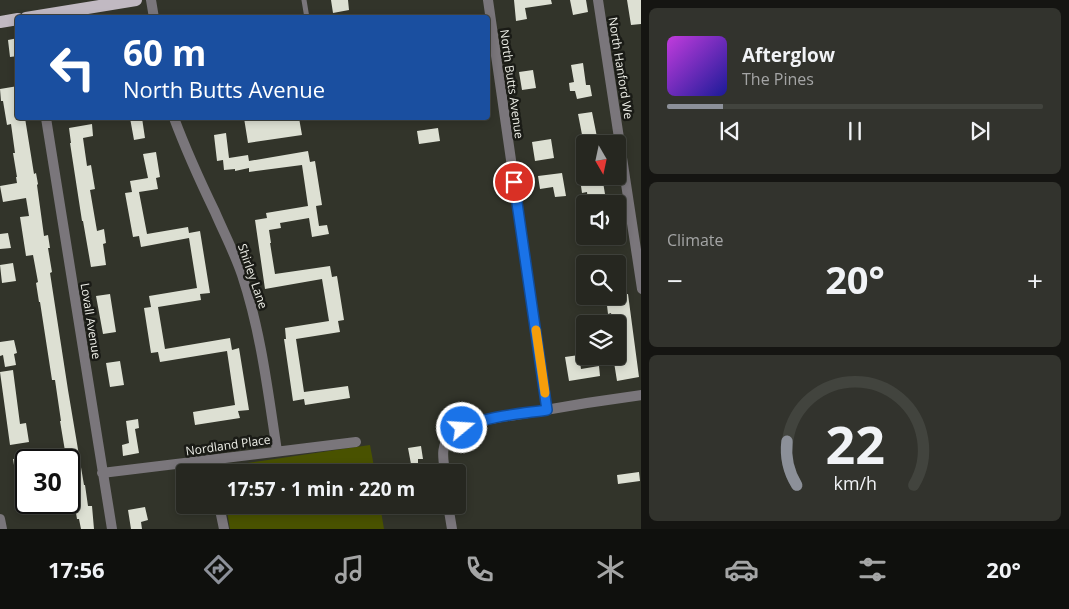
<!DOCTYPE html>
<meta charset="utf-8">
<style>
body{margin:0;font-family:"Open Sans",sans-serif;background:#32332d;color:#f1f3f6;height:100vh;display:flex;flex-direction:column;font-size:19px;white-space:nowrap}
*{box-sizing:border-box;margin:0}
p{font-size:16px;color:#a4a5a5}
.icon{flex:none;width:28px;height:28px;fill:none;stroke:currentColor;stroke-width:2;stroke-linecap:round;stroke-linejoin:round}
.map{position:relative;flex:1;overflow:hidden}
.drawer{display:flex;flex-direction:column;gap:8px;padding:8px;background:#151512;width:428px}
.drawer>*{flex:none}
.top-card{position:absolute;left:15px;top:15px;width:475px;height:105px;border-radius:5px;box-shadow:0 2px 8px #0003,0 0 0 1px #42443e;background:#1a4fa0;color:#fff;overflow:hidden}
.needle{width:32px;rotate:171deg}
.tools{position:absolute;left:576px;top:135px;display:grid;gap:10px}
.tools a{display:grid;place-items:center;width:50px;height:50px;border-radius:5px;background:#262720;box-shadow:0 2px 8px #0003,0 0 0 1px #42443e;font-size:25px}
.speed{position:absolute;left:15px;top:449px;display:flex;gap:10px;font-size:25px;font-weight:700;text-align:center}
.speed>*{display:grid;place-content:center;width:65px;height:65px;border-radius:50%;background:#262720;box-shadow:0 2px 8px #0003,0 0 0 1px #42443e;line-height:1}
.speed .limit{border:2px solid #111;border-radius:8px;background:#fff;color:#111}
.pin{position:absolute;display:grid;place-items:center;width:42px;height:42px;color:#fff;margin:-21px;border:2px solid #fff;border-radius:50%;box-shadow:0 1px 5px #0007}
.me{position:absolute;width:55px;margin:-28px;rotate:72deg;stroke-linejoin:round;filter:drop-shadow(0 0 4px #0008)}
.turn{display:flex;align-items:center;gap:18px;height:105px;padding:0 25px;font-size:22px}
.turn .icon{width:65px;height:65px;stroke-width:2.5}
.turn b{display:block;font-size:35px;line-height:42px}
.big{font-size:38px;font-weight:700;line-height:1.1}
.drawer .card{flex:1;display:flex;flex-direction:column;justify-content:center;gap:8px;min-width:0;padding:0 18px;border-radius:8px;background:#32332d}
.drawer .dial{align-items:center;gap:0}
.dial svg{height:130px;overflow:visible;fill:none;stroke:#42443e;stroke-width:7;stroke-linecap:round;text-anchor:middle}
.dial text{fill:#f1f3f6;stroke:none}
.song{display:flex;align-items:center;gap:15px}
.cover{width:60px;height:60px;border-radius:8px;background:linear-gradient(135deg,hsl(290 70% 55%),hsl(240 70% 35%))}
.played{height:5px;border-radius:2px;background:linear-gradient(90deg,#8c9099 15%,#42443e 15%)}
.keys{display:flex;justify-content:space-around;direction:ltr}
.heat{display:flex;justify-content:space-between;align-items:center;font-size:28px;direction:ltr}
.trip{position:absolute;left:176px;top:464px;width:290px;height:50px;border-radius:5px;background:#262720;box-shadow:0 2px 8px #0003,0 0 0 1px #42443e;font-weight:700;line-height:50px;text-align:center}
.tab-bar{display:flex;height:80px;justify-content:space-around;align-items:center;background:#0f100d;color:#a4a5a5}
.tab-bar .icon{width:35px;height:35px}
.tab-bar .on{color:#8c9099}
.tab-bar b{font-size:22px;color:#f1f3f6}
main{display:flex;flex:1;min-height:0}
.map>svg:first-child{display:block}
</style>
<main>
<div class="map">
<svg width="642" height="529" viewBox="0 0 642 529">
<rect width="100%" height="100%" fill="#32342a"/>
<!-- green -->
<path fill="#495200" d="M370 445 375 472H223L227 466Z
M226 505H380L384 529H230Z"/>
<!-- building -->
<path fill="#dde0d3" d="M331 0H348L349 10 333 13Z
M514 0H551L552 4 525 8 527 19 516 21Z
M570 0H586L588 12 573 15Z
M627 0H642V24L631 25Z
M18 38V56L10 57 8 40Z
M583 63 586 85H590L592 96 577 99 575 91H570L569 83 574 82 571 65Z
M533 70 536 88 522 90 519 72Z
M18 86V118H25L34 174 36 173 38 184 37 185 44 236 48 235 50 248H48L52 272 50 273 68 390 84 485H85L88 506H92L94 529H81L79 519H77L74 501H73L69 476V456L66 457 60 421H61L55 380H52L40 302H39L36 283 38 282 33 255 26 256 20 217 29 216 26 198 3 202 0 186 17 183 16 177H17L13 153H15L11 124 7 125 3 101H1L0 89Z
M592 112 598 142 585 144 584 145 578 114Z
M130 118H142L145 138 134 140Z
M244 118H299L302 135 248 143Z
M92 124 93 136 83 138 87 166 91 165 95 189 90 190 97 231 104 229 106 243 103 244 106 265 91 267 83 221H82L70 143H71L69 128Z
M438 128 440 141 419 144 417 131Z
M226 133 229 158 248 155 249 161 308 151 310 162 315 161 322 205 316 206 319 226 327 225 329 234 312 237 309 218 280 223 281 228 269 230 271 243H270L275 274 330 266 332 277 337 276 344 320 338 321 340 332 296 339 304 392 348 386 350 398 305 405 304 399 293 401 284 339H286L285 328 329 321 322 279 265 289 255 220 267 218 266 213 308 206 302 165 249 172V168L235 171V169L224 170 223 160 217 161 214 135Z
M551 139 554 158 535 161 532 142Z
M156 152 160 177 156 178 158 189 139 192 147 234 188 227 189 233 200 231 210 293 200 294 201 300 158 307 165 349 230 338 232 350 239 348 249 410 238 411 240 418 195 425 193 412 235 405 227 351 160 362 158 352 151 353 144 308 151 307 149 296 197 288 189 238 141 247 139 236 133 237 125 193 132 192 130 181 148 178 143 154Z
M562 173 566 196 555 197 553 187 540 189 538 176Z
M599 176H602L606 200 588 203 587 192 582 193 580 179Z
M8 233 11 248 0 249V234Z
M13 263 16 281 2 283 0 265Z
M110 294 116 332 103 334 96 296Z
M628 294 639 377 617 381 613 356H618V324H613L611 313 608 314 606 297Z
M14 340 17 353 14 354 16 365 5 367 3 355 0 356V342Z
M579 355 581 369 599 366 600 376 569 381 565 357Z
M120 361 124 385 110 387 106 363Z
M13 370 20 424 26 423 29 442 10 445 0 372Z
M138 419 139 428 135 429 139 453 123 456 122 445 129 443 126 421Z
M421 446 423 459H418V463L411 464 408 448Z
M26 457V502H35L36 509 26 511V513L22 514 13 459Z
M639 472 640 481 618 484 617 475Z
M145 507 148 520 141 522 142 529H131L128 510Z"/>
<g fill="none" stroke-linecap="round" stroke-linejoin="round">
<!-- service -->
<path stroke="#7a767b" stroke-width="5" d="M304 0 307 18"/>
<!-- minor -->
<path stroke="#7a767b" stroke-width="10" d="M151 0 154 18
M488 0 547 410
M598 0 642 289
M46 118 112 529
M174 118C186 150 200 181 215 212 224 233 235 254 242 275 261 332 268 392 277 451
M210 460 213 472
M445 472C443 458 440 445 452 433 465 421 510 416 528 413 566 406 604 400 642 395
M102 473 356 442
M219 505 224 529
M448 505 452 529
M0 519 2 529"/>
<!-- primary -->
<path stroke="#c1b9c2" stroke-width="12" d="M26 18 136 0
M0 22 18 19"/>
</g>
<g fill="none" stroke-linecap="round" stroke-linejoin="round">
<defs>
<path id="route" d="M462 428C488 416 519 414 547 410L514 182"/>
</defs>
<!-- route casing -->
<use href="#route" stroke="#114b97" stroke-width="12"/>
<!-- route -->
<use href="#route" stroke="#1a73e8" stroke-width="9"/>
<!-- slow -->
<path stroke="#f59e0b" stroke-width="9" d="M536 330 545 393"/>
</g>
<g text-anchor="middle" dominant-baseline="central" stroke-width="5" stroke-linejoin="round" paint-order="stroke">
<!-- street labels -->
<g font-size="12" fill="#eeefe8" stroke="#1a1b16">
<text transform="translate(621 68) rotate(81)">North Hanford We</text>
<text transform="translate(512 84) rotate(82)">North Butts Avenue</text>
<text transform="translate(253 276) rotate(71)">Shirley Lane</text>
<text transform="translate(91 321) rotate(81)">Lovall Avenue</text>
<text transform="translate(228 445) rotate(-8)">Nordland Place</text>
</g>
</g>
</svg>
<div class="tools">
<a><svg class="needle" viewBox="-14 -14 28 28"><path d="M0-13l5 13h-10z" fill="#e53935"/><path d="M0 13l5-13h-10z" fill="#a4a5a5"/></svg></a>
<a><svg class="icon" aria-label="sound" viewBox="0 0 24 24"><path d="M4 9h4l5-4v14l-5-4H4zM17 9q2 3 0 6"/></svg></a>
<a><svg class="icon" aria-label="search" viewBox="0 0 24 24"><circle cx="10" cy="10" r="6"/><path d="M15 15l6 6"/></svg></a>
<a><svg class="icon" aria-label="layers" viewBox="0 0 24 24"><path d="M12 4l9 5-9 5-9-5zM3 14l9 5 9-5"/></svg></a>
</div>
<div class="speed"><div class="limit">30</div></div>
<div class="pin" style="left:514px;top:182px;background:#d93025"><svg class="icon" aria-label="arrive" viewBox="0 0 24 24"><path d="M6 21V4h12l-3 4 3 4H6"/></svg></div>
<svg class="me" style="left:462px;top:428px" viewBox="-20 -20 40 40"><circle r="17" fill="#1a73e8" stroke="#fff" stroke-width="3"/><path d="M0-11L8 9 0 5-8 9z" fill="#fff"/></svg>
<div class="trip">17:57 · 1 min · 220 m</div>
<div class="top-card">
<div class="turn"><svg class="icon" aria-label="left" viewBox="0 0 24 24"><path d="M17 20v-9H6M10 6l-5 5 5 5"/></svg><div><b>60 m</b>North Butts Avenue</div></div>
</div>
</div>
<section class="drawer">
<div class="card">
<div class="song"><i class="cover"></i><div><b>Afterglow</b><p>The Pines</p></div></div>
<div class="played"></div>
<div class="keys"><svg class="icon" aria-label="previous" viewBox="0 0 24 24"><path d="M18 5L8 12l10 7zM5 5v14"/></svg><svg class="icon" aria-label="pause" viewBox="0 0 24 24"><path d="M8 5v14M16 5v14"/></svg><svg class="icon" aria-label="next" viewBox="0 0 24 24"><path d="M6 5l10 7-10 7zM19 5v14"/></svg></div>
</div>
<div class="card"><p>Climate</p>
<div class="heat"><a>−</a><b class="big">20°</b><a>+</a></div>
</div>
<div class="card dial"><svg viewBox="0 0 100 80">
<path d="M14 69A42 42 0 1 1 86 69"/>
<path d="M14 69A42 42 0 0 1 8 42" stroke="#8c9099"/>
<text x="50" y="56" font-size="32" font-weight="700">22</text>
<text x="50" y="72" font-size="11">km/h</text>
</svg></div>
</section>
</main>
<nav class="tab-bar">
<b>17:56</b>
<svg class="icon on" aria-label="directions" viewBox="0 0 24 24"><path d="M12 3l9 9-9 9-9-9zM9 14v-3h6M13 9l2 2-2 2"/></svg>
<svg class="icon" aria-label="music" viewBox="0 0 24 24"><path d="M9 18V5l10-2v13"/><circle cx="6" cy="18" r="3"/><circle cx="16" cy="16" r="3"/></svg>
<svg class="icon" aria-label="phone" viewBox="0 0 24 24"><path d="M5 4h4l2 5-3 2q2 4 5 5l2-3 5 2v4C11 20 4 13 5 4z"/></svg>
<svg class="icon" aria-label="climate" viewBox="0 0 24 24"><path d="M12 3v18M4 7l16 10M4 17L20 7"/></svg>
<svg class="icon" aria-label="car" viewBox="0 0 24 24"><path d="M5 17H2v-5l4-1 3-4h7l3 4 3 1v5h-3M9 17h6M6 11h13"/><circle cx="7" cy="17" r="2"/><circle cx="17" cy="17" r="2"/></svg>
<svg class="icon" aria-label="filters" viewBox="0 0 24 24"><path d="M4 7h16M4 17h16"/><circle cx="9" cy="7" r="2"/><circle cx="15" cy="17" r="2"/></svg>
<b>20°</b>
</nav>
